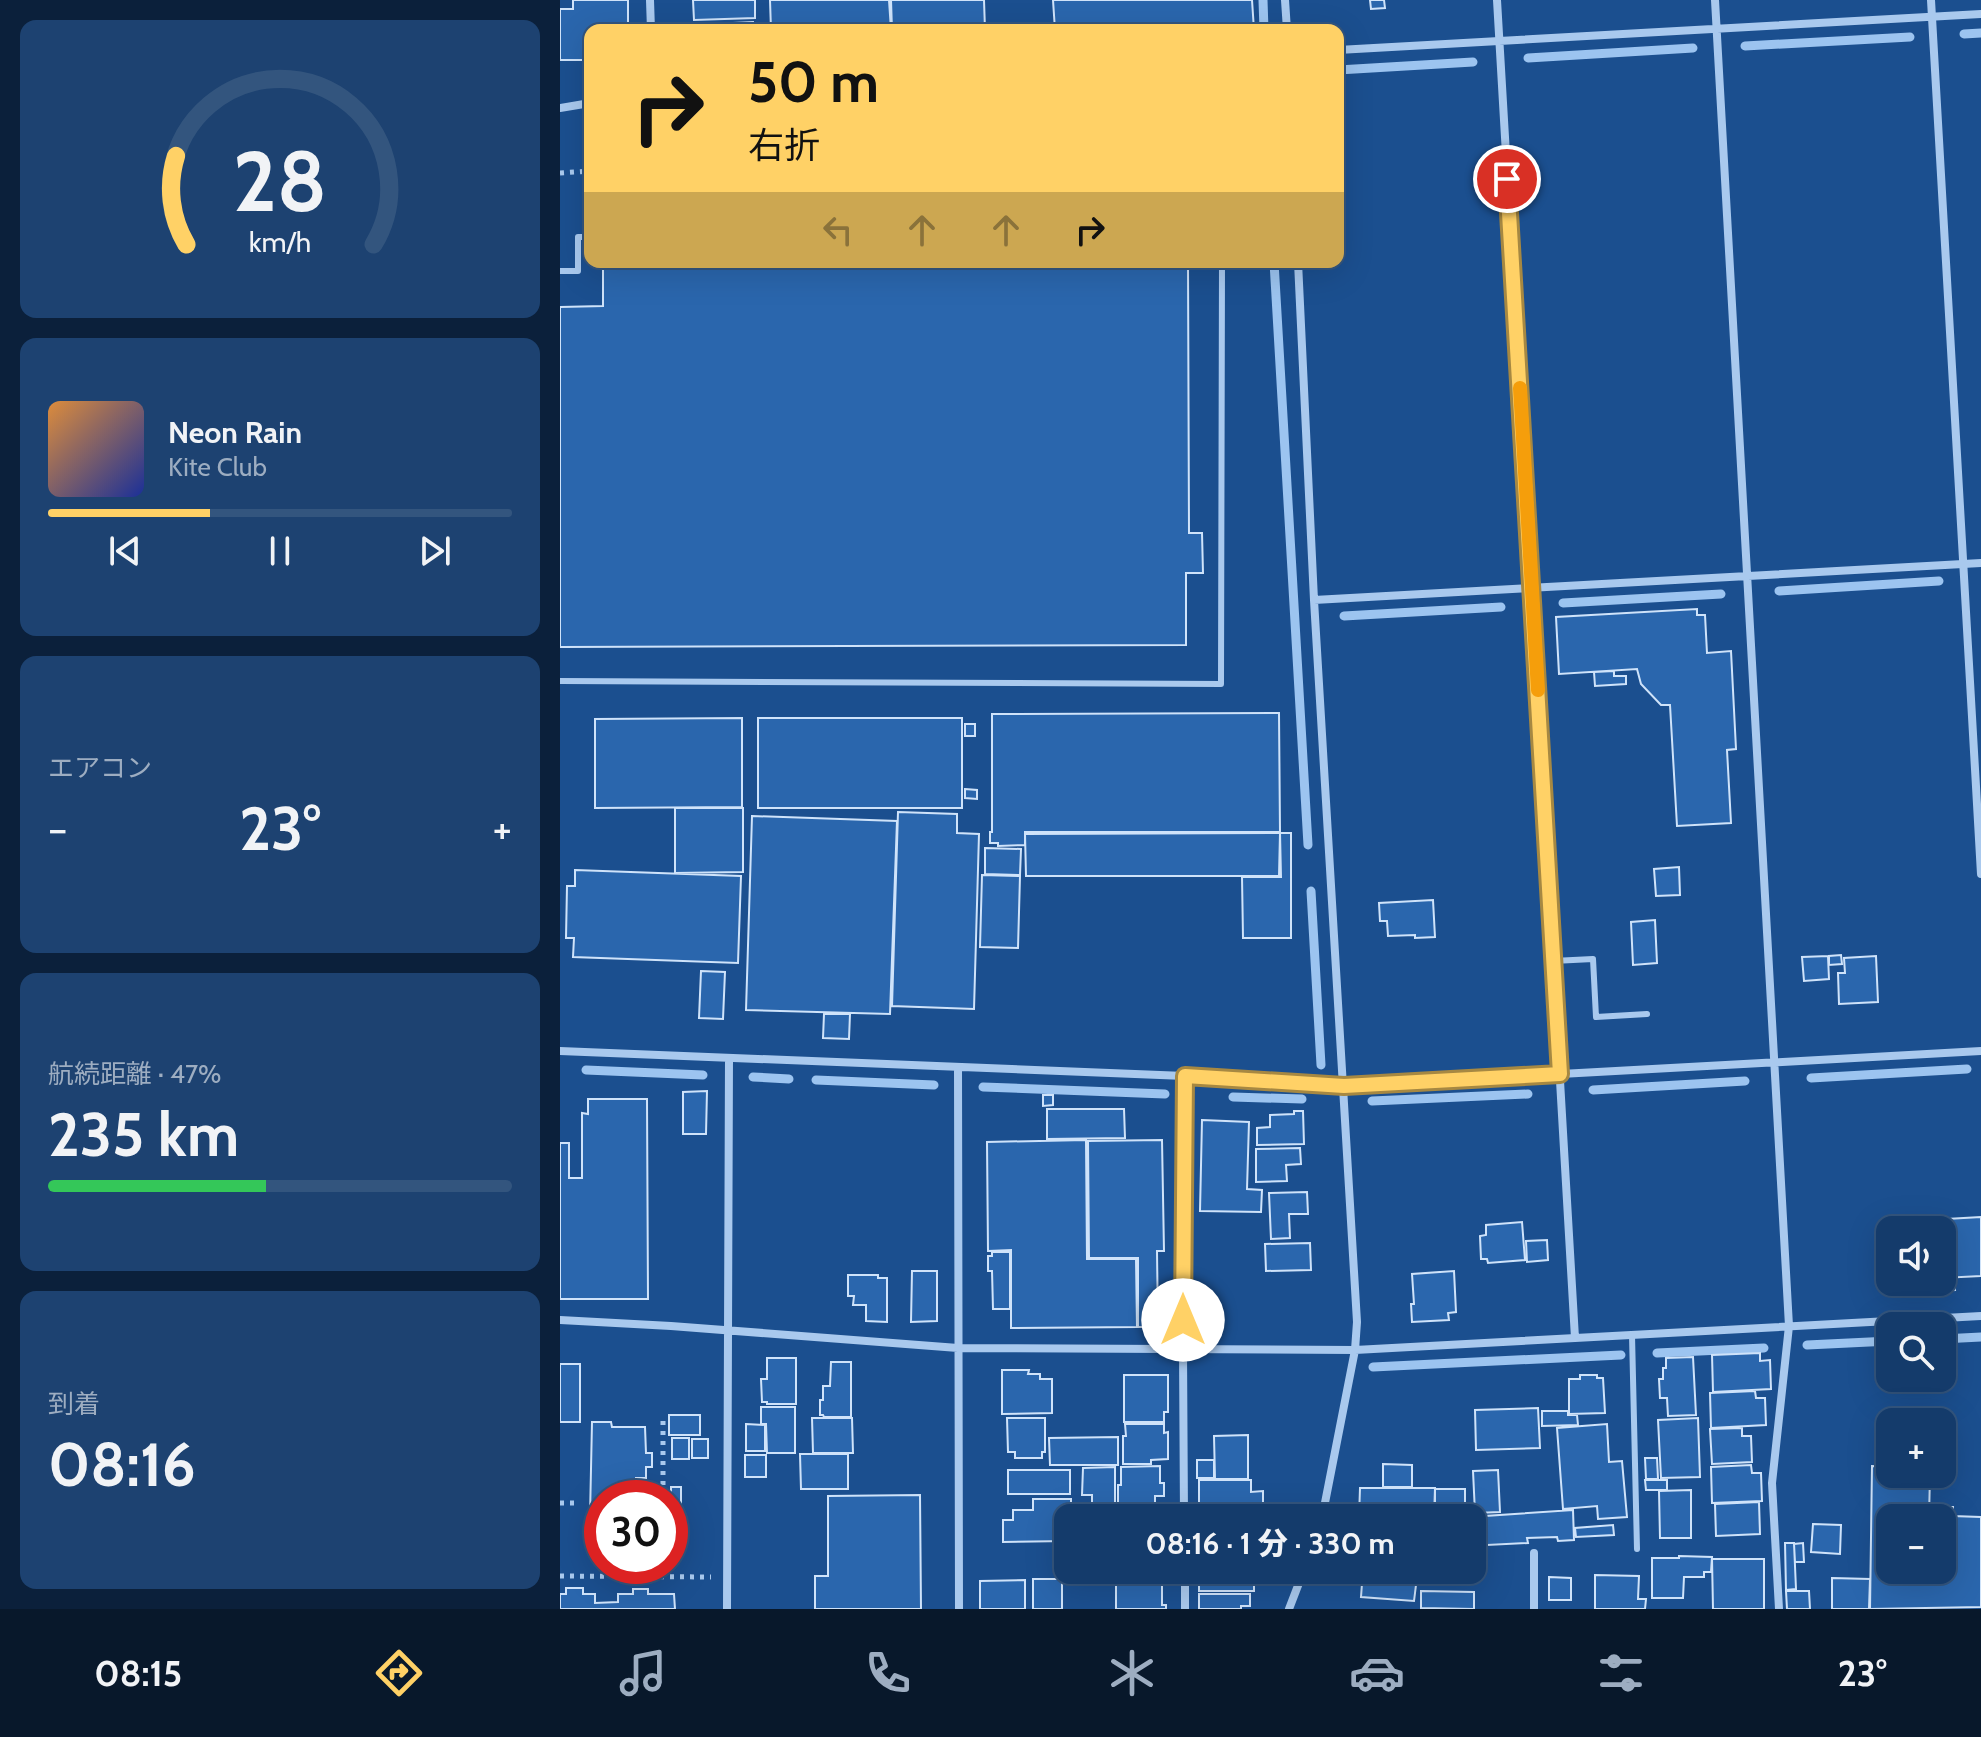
<!DOCTYPE html>
<html lang="ja">
<meta charset="utf-8">
<style>
body{margin:0;font-family:Cabin,"Noto Sans JP",sans-serif;background:#1d4271;color:#f1f3f6;height:100vh;display:flex;flex-direction:column;font-size:30px;white-space:nowrap}
*{box-sizing:border-box;margin:0}
p{font-size:26px;color:#9dadc1}
.icon{flex:none;width:44px;height:44px;fill:none;stroke:currentColor;stroke-width:2;stroke-linecap:round;stroke-linejoin:round}
.map{position:relative;flex:1;overflow:hidden}
.details{display:flex;flex-direction:column;gap:20px;padding:20px;background:#0b203b;width:560px}
.details>*{flex:none}
.guide{position:absolute;left:24px;top:24px;width:760px;height:244px;border-radius:16px;box-shadow:0 8px 32px #0002,0 0 0 2px #33557e;background:#ffd166;color:#111;overflow:hidden}
.buttons{position:absolute;left:1316px;top:1216px;display:grid;gap:16px}
.buttons a{display:grid;place-items:center;width:80px;height:80px;border-radius:16px;background:#143b6b;box-shadow:0 8px 32px #0002,0 0 0 2px #33557e;font-size:40px}
.speed{position:absolute;left:24px;top:1480px;display:flex;gap:16px;font-size:40px;font-weight:700;text-align:center}
.speed>*{display:grid;place-content:center;width:104px;height:104px;border-radius:50%;background:#143b6b;box-shadow:0 8px 32px #0002,0 0 0 2px #33557e;line-height:1}
.speed .limit{border:12px solid #d22;background:#fff;color:#111}
.pin{position:absolute;display:grid;place-items:center;width:68px;height:68px;color:#fff;margin:-34px;border:4px solid #fff;border-radius:50%;box-shadow:0 2px 8px #0007}
.me{position:absolute;width:88px;margin:-44px;rotate:0deg;stroke-linejoin:round;filter:drop-shadow(0 0 6px #0008)}
.turn{display:flex;align-items:center;gap:28px;height:168px;padding:0 32px;font-size:36px}
.turn .icon{width:104px;height:104px;stroke-width:2.5}
.turn b{display:block;font-size:56px;line-height:68px}
.lanes{display:flex;align-items:center;height:76px;padding:0 32px;background:#0003;justify-content:center;gap:40px;direction:ltr}
.lanes .off{opacity:.35}
.big{font-size:60px;font-weight:800;line-height:1.1}
.details .card{flex:1;display:flex;flex-direction:column;justify-content:center;gap:12px;min-width:0;padding:0 28px;border-radius:16px;background:#1d4271}
.details .dial{align-items:center;gap:0}
.dial svg{height:208px;overflow:visible;fill:none;stroke:#33557e;stroke-width:7;stroke-linecap:round;text-anchor:middle}
.dial text{fill:#f1f3f6;stroke:none}
.song{display:flex;align-items:center;gap:24px}
.cover{width:96px;height:96px;border-radius:12px;background:linear-gradient(135deg,hsl(30 70% 55%),hsl(230 70% 35%))}
.played{height:8px;border-radius:4px;background:linear-gradient(90deg,#ffd166 35%,#33557e 35%)}
.keys{display:flex;justify-content:space-around;direction:ltr}
.heat{display:flex;justify-content:space-between;align-items:center;font-size:44px;direction:ltr}
.charge{height:12px;border-radius:6px;background:linear-gradient(90deg,#34c759 47%,#33557e 0)}
.trip{position:absolute;left:494px;top:1504px;width:432px;height:80px;border-radius:16px;background:#143b6b;box-shadow:0 8px 32px #0002,0 0 0 2px #33557e;font-weight:800;line-height:80px;text-align:center}
.tab-bar{display:flex;height:128px;justify-content:space-around;align-items:center;background:#08182b;color:#9dadc1}
.tab-bar .icon{width:56px;height:56px}
.tab-bar .active{color:#ffd166}
.tab-bar b{font-size:36px;color:#f1f3f6}
main{display:flex;flex:1;min-height:0}
.map>svg:first-child{display:block}
</style>
<main>
<section class="details">
<div class="card dial"><svg viewBox="0 0 100 80">
<path d="M14 69A42 42 0 1 1 86 69"/>
<path d="M14 69A42 42 0 0 1 10 35" stroke="#ffd166"/>
<text x="50" y="56" font-size="32" font-weight="700">28</text>
<text x="50" y="72" font-size="11">km/h</text>
</svg></div>
<div class="card">
<div class="song"><i class="cover"></i><div><b>Neon Rain</b><p>Kite Club</p></div></div>
<div class="played"></div>
<div class="keys"><svg class="icon" aria-label="previous" viewBox="0 0 24 24"><path d="M18 5L8 12l10 7zM5 5v14"/></svg><svg class="icon" aria-label="pause" viewBox="0 0 24 24"><path d="M8 5v14M16 5v14"/></svg><svg class="icon" aria-label="next" viewBox="0 0 24 24"><path d="M6 5l10 7-10 7zM19 5v14"/></svg></div>
</div>
<div class="card"><p>エアコン</p>
<div class="heat"><a>−</a><b class="big">23°</b><a>+</a></div>
</div>
<div class="card"><p>航続距離 · 47%</p><b class="big">235 km</b><div class="charge"></div></div>
<div class="card"><p>到着</p><b class="big">08:16</b></div>
</section>
<div class="map">
<svg width="1421" height="1609" viewBox="0 0 1421 1609">
<rect width="100%" height="100%" fill="#1b4f8f"/>
<g fill="none" stroke-linecap="round" stroke-linejoin="round">
<!-- stream -->
<path stroke="#9cc4f0" stroke-width="9" d="M703 0 704 30
M1404 34 1421 33
M1185 46 1350 37
M968 58 1133 48
M778 70 913 62
M714 262 748 845
M1219 591 1379 581
M1003 603 1161 594
M784 616 941 607
M751 891 761 1065
M26 1070 143 1075
M193 1077 229 1079
M1251 1078 1407 1069
M256 1080 374 1085
M423 1087 605 1094
M1033 1090 1185 1081
M673 1097 742 1099
M812 1101 968 1094
M1382 1339 1421 1337
M1247 1345 1330 1341
M1097 1353 1204 1348
M813 1367 1061 1355"/>
</g>
<!-- building -->
<path fill="#2a66ad" stroke="#cfe3fa" stroke-width="2" d="M13 0H68V30H30V60H0V9H13Z
M133 0H195V18L134 20Z
M210 0H329L331 30H211Z
M331 0H424L425 30H332Z
M493 0H692L694 30H495Z
M810 0H824L825 8 811 9Z
M193 22 194 30H132V25Z
M43 262H628L629 533H642L643 573H626V645L0 647V307L43 306Z
M1137 609V615H1145L1147 653 1171 651 1176 749 1167 750 1171 823 1117 826 1110 705H1101L1081 684 1077 669 999 674 996 617Z
M1054 671V676H1066V684L1035 686 1034 672Z
M719 713 720 832H465V845L438 846V843H430V832H432V714Z
M182 718V807L35 808V719Z
M198 718H402V808H198Z
M405 724H415V736H405Z
M405 789 417 790V799L405 798Z
M115 808H183V872L115 873Z
M338 812 397 814V833L419 834 414 1009 332 1006Z
M192 816 337 821 330 1014 186 1010Z
M720 833H731V938H683L682 877H721Z
M720 833 719 876H466L465 834Z
M425 848 461 849 460 875 425 874Z
M1119 867 1120 895 1096 896 1094 869Z
M15 870 181 876 178 963 13 957 14 938H6L7 886H15Z
M422 875 460 876 458 948 420 947Z
M873 900 875 937 855 938V935L828 936 827 921H820L819 903Z
M1095 920 1097 963 1073 965 1071 922Z
M1281 955 1282 964 1269 965V956Z
M1268 956 1269 979 1244 981 1242 957Z
M1316 956 1318 1002 1279 1004 1278 973H1285L1284 958Z
M141 971 165 972 163 1019 139 1018Z
M264 1014H290L289 1039 263 1038Z
M147 1091 146 1134H123V1092Z
M483 1095H493V1105L483 1106Z
M28 1099H87L88 1299H0V1143H9V1178H22V1113L28 1114Z
M487 1109H564L565 1138 487 1139Z
M734 1111H743L744 1144 697 1145V1128L710 1127V1115L734 1114Z
M642 1120 689 1122 687 1189 702 1190 701 1212 640 1211Z
M526 1140 527 1259H576L577 1327 451 1328V1250L428 1251 427 1142Z
M602 1140 604 1251H597L598 1327H578V1258H529L528 1141Z
M740 1148 741 1164 726 1165 727 1181 696 1182V1149Z
M747 1192 748 1214H729L730 1238 711 1239 709 1193Z
M1421 1217V1276L1382 1278V1260L1395 1259 1394 1236 1382 1237V1230H1353L1352 1221Z
M962 1222 965 1260 928 1263 927 1259H921L920 1236 926 1235V1225Z
M987 1240 988 1260 967 1262 966 1241Z
M750 1243 751 1270 706 1271 705 1244Z
M432 1252H450V1309H433L432 1271H428V1256H432Z
M352 1271H377V1321L351 1322Z
M894 1271 896 1312 888 1313 889 1320 852 1322 851 1304H854L852 1274Z
M288 1275H318V1278H327V1322L306 1321V1305H293L294 1296H288Z
M1394 1278 1395 1290 1339 1293V1282H1382V1279Z
M1200 1353V1361L1210 1360 1211 1389 1153 1392 1152 1355Z
M1133 1357 1136 1415 1108 1416 1107 1398H1100L1099 1379H1103V1368H1106V1358Z
M207 1358H236V1404H207V1402H202L201 1379H207Z
M271 1362H291V1417H264L263 1415H260V1400H263V1386H270Z
M0 1364H20V1422H0Z
M442 1370H469L468 1374H480V1379H492V1413L442 1414Z
M564 1375H608V1412H604V1422H564Z
M1020 1375H1037V1378H1043L1045 1413 1009 1414V1379H1020Z
M1195 1391 1196 1398H1205L1206 1425 1151 1428 1150 1393Z
M201 1407H235V1453H207L206 1424H201Z
M978 1408 980 1448 916 1450 915 1410Z
M982 1411H1008V1415H1017L1018 1425 982 1426Z
M109 1415H140V1435H109Z
M252 1418H292L293 1453H253Z
M447 1418H485V1452H482V1458H455V1452H448Z
M1138 1418 1140 1477 1101 1478 1098 1420Z
M32 1422H51L52 1427H85L86 1453H92V1467H86V1478H76V1498H42V1559H33L32 1516H30Z
M186 1424 205 1425V1451H186Z
M565 1424H604V1433L608 1432V1459L591 1460V1464H563V1436H566Z
M1047 1424 1049 1462 1062 1461 1067 1517 1038 1519 1037 1506 1003 1509 997 1428Z
M1182 1428V1436H1191L1192 1462 1152 1464 1150 1429Z
M688 1435V1479H655L654 1436Z
M558 1437V1465H490L489 1438Z
M112 1438H129V1459H112Z
M132 1439H148V1458H132Z
M240 1454H288V1489H241Z
M185 1455H206V1477H185Z
M1085 1458H1097L1098 1479H1086Z
M637 1460H654V1478H637Z
M823 1464 852 1465V1487H823Z
M1191 1465 1192 1473H1201L1202 1501 1152 1503 1151 1467Z
M600 1466V1483H604V1496H595V1517H564L565 1512H558V1485H561V1467Z
M1312 1466 1330 1467V1474H1370L1369 1518H1330V1570H1382V1518H1374V1507H1393V1516L1421 1517V1607L1310 1609Z
M555 1467V1518H532V1495H522L523 1468Z
M448 1470H510V1494H448Z
M938 1470 940 1512 915 1513 913 1471Z
M639 1480H691V1492L703 1491V1518H639Z
M1085 1480H1107V1490H1086Z
M111 1487H121V1558H111Z
M800 1488H875L874 1518H799Z
M875 1489H905V1518H875Z
M1131 1490V1538H1100L1099 1491Z
M360 1495 361 1609H255V1576H268V1496Z
M473 1499H511V1518H508L507 1522V1541L443 1542V1520H453V1510H473Z
M1199 1502 1200 1534 1156 1536 1155 1504Z
M789 1504H799V1518H789Z
M1013 1510 1014 1540 998 1541 997 1537 967 1538 968 1543 927 1545 925 1516Z
M1253 1524 1281 1525 1280 1554 1251 1552Z
M1053 1525 1054 1535 1016 1537 1015 1528Z
M1225 1543H1234L1236 1589 1226 1590Z
M1243 1543 1244 1562H1235L1234 1544Z
M1119 1556 1152 1557 1151 1572H1144V1577H1124L1123 1598H1092V1558H1119Z
M1152 1559H1204V1609H1153Z
M526 1570H572V1572L526 1573Z
M645 1570H694V1591H639V1581H657V1575H645Z
M803 1570H853V1577H857L854 1601 801 1597Z
M866 1570H894V1581L866 1580Z
M1035 1575 1079 1576 1078 1599H1086L1085 1609H1035Z
M989 1577 1011 1578V1600H989Z
M556 1578H602V1605H606V1609H556Z
M1272 1578 1310 1579 1309 1609H1272Z
M473 1579H502V1609H473Z
M465 1580V1609H420V1581Z
M6 1588H23V1594H35V1603L58 1602V1594H73V1589H88V1594H114L115 1609H0V1594H6Z
M861 1591 914 1592V1609L861 1608Z
M1226 1591H1249L1250 1609H1227Z
M639 1594H690V1606H681V1609H639Z"/>
<g fill="none" stroke-linecap="round" stroke-linejoin="round">
<!-- path -->
<path stroke="#a9c9ee" stroke-width="5" stroke-dasharray="4 6" stroke-linecap="butt" d="M0 173 30 171
M103 1421V1498
M0 1503H20
M0 1576 151 1577"/>
<!-- service -->
<path stroke="#a9c9ee" stroke-width="6" d="M0 271H18V237H30
M0 681 661 684 662 262
M993 961 1033 959 1036 1017 1087 1014
M1072 1335 1077 1549"/>
<!-- minor -->
<path stroke="#a9c9ee" stroke-width="8" d="M90 0 91 30
M725 0 727 30
M937 0 1015 1338
M1155 0 1229 1326 1212 1483 1219 1609
M1371 0 1421 874
M778 50 1421 14
M0 108 30 103
M738 262 754 600 797 1322 795 1350 762 1518
M754 600 1421 563
M0 1051 625 1076 784 1086 1421 1051
M398 1067 399 1609
M0 1320 111 1326 398 1348 795 1350 1421 1316
M624 1518 623 1350 625 1076
M625 1570V1609
M167 1609 169 1058
M729 1609 744 1570
M974 1609V1553"/>
</g>
<g fill="none" stroke-linecap="round" stroke-linejoin="round">
<defs>
<path id="route" d="M623 1320 625 1076 784 1086 1000 1074 947 179"/>
</defs>
<!-- route casing -->
<use href="#route" stroke="#a68842" stroke-width="20"/>
<!-- route -->
<use href="#route" stroke="#ffd166" stroke-width="14"/>
<!-- slow -->
<path stroke="#f59e0b" stroke-width="14" d="M960 388 978 690"/>
</g>
</svg>
<div class="buttons">
<a><svg class="icon" aria-label="sound" viewBox="0 0 24 24"><path d="M4 9h4l5-4v14l-5-4H4zM17 9q2 3 0 6"/></svg></a>
<a><svg class="icon" aria-label="search" viewBox="0 0 24 24"><circle cx="10" cy="10" r="6"/><path d="M15 15l6 6"/></svg></a>
<a>+</a>
<a>−</a>
</div>
<div class="speed"><div class="limit">30</div></div>
<div class="pin" style="left:947px;top:179px;background:#d93025"><svg class="icon" aria-label="arrive" viewBox="0 0 24 24"><path d="M6 21V4h12l-3 4 3 4H6"/></svg></div>
<svg class="me" style="left:623px;top:1320px" viewBox="-20 -20 40 40"><circle r="19" fill="#fff"/><path d="M0-13L10 11 0 6-10 11z" fill="#ffd166"/></svg>
<div class="trip">08:16 · 1 分 · 330 m</div>
<div class="guide">
<div class="turn"><svg class="icon" aria-label="right" viewBox="0 0 24 24"><path d="M7 20v-9h11M14 6l5 5-5 5"/></svg><div><b>50 m</b>右折</div></div>
<div class="lanes"><svg class="icon off" aria-label="left" viewBox="0 0 24 24"><path d="M17 20v-9H6M10 6l-5 5 5 5"/></svg><svg class="icon off" aria-label="ahead" viewBox="0 0 24 24"><path d="M12 20V5M6 11l6-6 6 6"/></svg><svg class="icon off" aria-label="ahead" viewBox="0 0 24 24"><path d="M12 20V5M6 11l6-6 6 6"/></svg><svg class="icon" aria-label="right" viewBox="0 0 24 24"><path d="M7 20v-9h11M14 6l5 5-5 5"/></svg></div>
</div>
</div>
</main>
<nav class="tab-bar">
<b>08:15</b>
<svg class="icon active" aria-label="directions" viewBox="0 0 24 24"><path d="M12 3l9 9-9 9-9-9zM9 14v-3h6M13 9l2 2-2 2"/></svg>
<svg class="icon" aria-label="music" viewBox="0 0 24 24"><path d="M9 18V5l10-2v13"/><circle cx="6" cy="18" r="3"/><circle cx="16" cy="16" r="3"/></svg>
<svg class="icon" aria-label="phone" viewBox="0 0 24 24"><path d="M5 4h4l2 5-3 2q2 4 5 5l2-3 5 2v4C11 20 4 13 5 4z"/></svg>
<svg class="icon" aria-label="climate" viewBox="0 0 24 24"><path d="M12 3v18M4 7l16 10M4 17L20 7"/></svg>
<svg class="icon" aria-label="car" viewBox="0 0 24 24"><path d="M5 17H2v-5l4-1 3-4h7l3 4 3 1v5h-3M9 17h6M6 11h13"/><circle cx="7" cy="17" r="2"/><circle cx="17" cy="17" r="2"/></svg>
<svg class="icon" aria-label="filters" viewBox="0 0 24 24"><path d="M4 7h16M4 17h16"/><circle cx="9" cy="7" r="2"/><circle cx="15" cy="17" r="2"/></svg>
<b>23°</b>
</nav>
